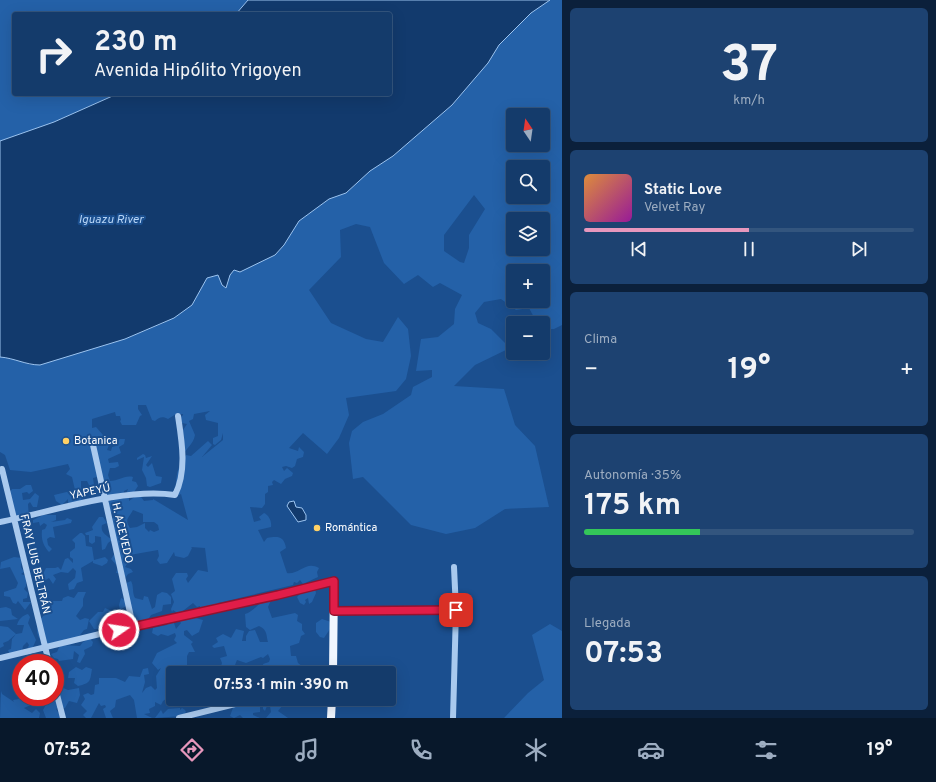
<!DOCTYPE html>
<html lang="es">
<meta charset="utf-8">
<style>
body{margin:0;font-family:Overpass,sans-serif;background:#1d4271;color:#f1f3f6;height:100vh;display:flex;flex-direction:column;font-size:15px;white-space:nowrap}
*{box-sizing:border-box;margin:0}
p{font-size:13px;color:#9dadc1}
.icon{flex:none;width:22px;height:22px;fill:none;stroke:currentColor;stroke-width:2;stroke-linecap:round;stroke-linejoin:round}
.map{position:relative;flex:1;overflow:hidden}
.sheet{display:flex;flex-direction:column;gap:8px;padding:8px;background:#0b203b;width:374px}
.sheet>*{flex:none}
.hud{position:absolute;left:12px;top:12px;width:380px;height:84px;border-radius:4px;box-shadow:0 4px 16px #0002,0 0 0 1px #33557e;background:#143b6b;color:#f1f3f6;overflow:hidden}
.needle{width:26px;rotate:347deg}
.tools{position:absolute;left:506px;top:108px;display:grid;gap:8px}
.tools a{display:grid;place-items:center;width:44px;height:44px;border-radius:4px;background:#143b6b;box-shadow:0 4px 16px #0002,0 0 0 1px #33557e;font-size:20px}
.speed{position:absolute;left:12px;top:654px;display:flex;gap:8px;font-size:20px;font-weight:700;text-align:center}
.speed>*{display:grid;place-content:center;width:52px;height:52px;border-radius:50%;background:#143b6b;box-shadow:0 4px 16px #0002,0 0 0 1px #33557e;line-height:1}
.speed .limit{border:6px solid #d22;background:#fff;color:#111}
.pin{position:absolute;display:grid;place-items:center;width:34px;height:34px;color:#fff;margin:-17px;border-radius:8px;box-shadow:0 2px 6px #0006}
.me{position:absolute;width:44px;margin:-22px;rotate:77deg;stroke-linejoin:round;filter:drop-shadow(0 0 3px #0008)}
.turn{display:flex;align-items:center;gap:14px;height:84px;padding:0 16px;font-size:18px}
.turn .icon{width:52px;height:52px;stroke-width:2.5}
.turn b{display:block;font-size:28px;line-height:34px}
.big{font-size:30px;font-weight:700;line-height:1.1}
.sheet .tile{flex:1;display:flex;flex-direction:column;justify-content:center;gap:6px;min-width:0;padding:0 14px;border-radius:6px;background:#1d4271}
.sheet .dial{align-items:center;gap:0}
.dial b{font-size:52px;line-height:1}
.song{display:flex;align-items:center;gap:12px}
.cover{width:48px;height:48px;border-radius:6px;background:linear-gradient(135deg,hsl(30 70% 55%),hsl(300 70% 35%))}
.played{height:4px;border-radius:2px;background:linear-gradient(90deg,#e797bd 50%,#33557e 50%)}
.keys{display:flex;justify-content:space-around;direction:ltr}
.heat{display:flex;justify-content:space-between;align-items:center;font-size:22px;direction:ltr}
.charge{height:6px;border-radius:3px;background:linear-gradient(90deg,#34c759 35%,#33557e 0)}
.trip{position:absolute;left:166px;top:666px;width:230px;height:40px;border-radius:4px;background:#143b6b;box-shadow:0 4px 16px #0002,0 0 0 1px #33557e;font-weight:700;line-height:40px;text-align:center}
.menu{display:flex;height:64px;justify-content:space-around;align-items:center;background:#08182b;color:#9dadc1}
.menu .icon{width:28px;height:28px}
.menu .current{color:#e797bd}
.menu b{font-size:18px;color:#f1f3f6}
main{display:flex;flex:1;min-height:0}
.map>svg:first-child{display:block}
</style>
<main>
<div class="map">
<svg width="562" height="718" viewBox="0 0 562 718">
<rect width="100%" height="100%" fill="#1b4f8f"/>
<!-- green -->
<path fill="#2461a8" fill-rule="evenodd" d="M0 0H248L236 14H14V94H117L54 122 0 141Z
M550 0H562V325L554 329H543V323H537L529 308 516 310 501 299 484 302 475 313 478 323 491 329 510 348 475 365 454 386 504 389 515 425 535 446 549 507 505 509 475 528 446 534 411 525 363 477 353 479 349 443 352 431 363 422 383 414 411 395 413 387 432 377V370L416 371 421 339 438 337 454 324 455 309 462 295 440 283 433 287 418 275 404 284 384 263 370 227 356 224 340 230 341 257 309 290 331 323 366 339 383 342 398 317 408 329 411 356 406 379 396 391 346 398 349 415 339 438 327 454 303 433 289 448 298 451 299 447 304 452 303 457 297 459 295 466 292 468 286 466 282 467 284 471 287 468 293 473 292 476 285 479 281 484 274 480 272 482 273 485 268 486V492L265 494V504L262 508 250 507 254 522 261 520 259 517 264 513C269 515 272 522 271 527L258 530 264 542 267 538C278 536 284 536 286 548L280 552 287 573C299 575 306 560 319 568L317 572 318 577 303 584 300 580 297 583 294 582 293 585 218 603 216 609 210 606 200 609V606L197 607 193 603 179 614 173 610 172 612 171 609 174 602 171 594 175 591 172 579 176 573H187L188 576 186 579 188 583 198 570 208 572 205 548 191 547 192 548 188 556 184 558 175 556 174 552 167 563 160 564 157 560 159 556 158 550 124 556 127 564 125 567 131 569 133 572 128 574 123 581 120 573H116L118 567 111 559 117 550 111 523 114 514 110 512 108 506 109 501 114 500 99 492 101 484 98 483 97 477 93 478 94 485H96L95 493 89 496 90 487 87 481H81V493L83 498 78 503V508L68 503V499L62 505 56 501 54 495 75 490 72 477 66 474 70 469 68 464 31 472 10 470 5 455 0 452V357L16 359 30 365 96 348 125 339 164 323 182 312 197 295 207 278 218 275 222 285 226 288 230 275 234 270 275 255 284 245 299 221 329 199 346 193 370 171 393 156 452 105 488 63 499 45 531 13ZM513 115H543V145H513ZM513 167H543V197H513ZM474 195 485 209 469 235V248L464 263 460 262 444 251V235ZM513 219H543V249H513ZM513 271H543V301H513ZM138 405H146L152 420 155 421C159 417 163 416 168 419L176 414H183V415L180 418 182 423 187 424 183 430V455C187 447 193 445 195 435L189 421 193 419 194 414 210 411 205 415 206 420 218 423V436L213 438V444L215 445 221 440 223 433V440L202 457 212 445 208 441 191 456 186 455C177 465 174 483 177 496L181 494 188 520 153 499V500L144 501 141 497 136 496 129 501V498L123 496 124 491 128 489 126 494 134 492 138 486 136 482 132 481 133 477C124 475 119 481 110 481L108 475 110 468H115L119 466 118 462 109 463 108 459 121 453 119 447 124 444 125 439H120L116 443V446L112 447 111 451 107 450 109 445 102 442 100 445 103 439V435L96 427 92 428V419L115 412 116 416H120L121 420 120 421 122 425H136L140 416 142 415 138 409ZM133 510 143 514V522H154L158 525 159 530 154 532 150 530 149 532 145 528V523L137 527 130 528C124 519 129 518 133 510Z
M143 454 145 455 146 458 152 456 146 465 148 467 152 463 156 476 162 477 161 483 150 487 147 486 146 478 142 470 144 457 137 460V458Z
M26 485H31L33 491 29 494 27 492 22 493 23 500 30 499 35 493 39 496 37 507H33L30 502 28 504 29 518C18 526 9 504 7 496L12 489H20Z
M43 515H56V520L51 522 65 520 67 518 72 520 71 523 53 527 55 538 50 537 47 539 48 545 52 549 49 552C43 545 41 539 42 530L45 529 47 525 44 523 40 526 39 522 33 523V520Z
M99 517H103L107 523 102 525C100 533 107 535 112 540L108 543 105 549 102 550 101 537 95 536V542L92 544 89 542V535H86L85 533 93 530 92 527Z
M80 533H82L85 536 86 546 92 547 94 560 105 557 108 560 107 563 102 566 93 563V561L81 568 83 581 77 583 74 589 69 590 68 584 75 578 76 571 73 568 68 573 61 572 53 575 56 579 53 584 49 578 44 581 42 576 46 568H55L58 567 61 570 65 559 68 558 73 563V559L70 557V552L75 548V543L72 540Z
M14 557 22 558 21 567 24 572 21 574 26 576V586L24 589 28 593 27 598 23 599V602H31L25 610 18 601 16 604 13 603 10 597 4 596V592L16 588 18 583 10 567 0 569 1 562Z
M131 581C134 586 132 593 135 598L143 600 144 596 148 597 152 609 155 607 157 595 162 592 167 593 171 597V604L163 605 162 611 151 615 147 621 130 623 125 622 119 630 115 626 112 629 113 633 105 636 104 630H109L111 623 115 619 112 614 108 616 109 623 100 624 99 629H94L89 621 98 612H103L105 608 119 614 123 611 128 613 126 606 120 610 119 605 121 598 125 600 124 584Z
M315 589 316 593 312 602 309 604 308 598 305 600 306 602 304 605 300 603 297 597 303 591Z
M78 592H86L83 599V606L76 616 80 620 85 618 89 619 87 629 84 630 73 644 56 647 42 642C34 632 36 623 44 615L41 610 53 601H62L63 598 68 596 74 598Z
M270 598 271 600 268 607 272 618 295 613 298 615 297 621 302 624V630L305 634 301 636 299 643 290 646 291 656H296L298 663 303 667 297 669 295 673 290 669 287 673 265 672 263 664 269 662 270 659 268 654 263 658 261 657 246 663 237 660 233 670 238 671 239 673H219L222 663 220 658 227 656 224 646 214 648 212 646 218 642 216 638 223 634 231 638 236 629 244 631 242 641H246V636L249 631 255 630 260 642H268C266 636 268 630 259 626L250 630 246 627 245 614C254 612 260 600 270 598Z
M6 607 11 609 12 615 18 619 0 621V608Z
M28 614 30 617 28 623 36 640 33 647 37 656 30 661 26 660 28 656 25 654 29 645 27 642 23 646 21 656 11 658 8 650 11 649 12 639 16 634 8 641 3 643 4 646 0 648V626L8 627 16 634 22 633 24 625H17C18 620 23 615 28 614Z
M192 617 203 620 199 632 192 636 187 630 184 631V635L193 642 191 644 195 652H189L187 656V665L191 666 190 673H173V675L166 674 165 676 170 682 168 685 173 689V694L163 701 161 705 155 702V706L149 709 150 713 144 714 152 718H137L134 700 130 695 116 700 115 707 110 711 113 718H106L103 709 106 707 105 705 101 706 99 703 91 718H86L83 715 87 711 81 705 85 699 83 695 88 693 91 695 94 694 95 685 99 684V678H116L125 682 129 676 140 677 143 669 148 668 149 674 144 675 145 682 142 693 146 688 151 686 155 690 157 688 156 676 161 668 158 670 152 663 157 653 177 643 174 640 176 636 175 633 168 636 161 634 158 636 152 633 153 628 167 625 169 621 174 623 176 629 181 623 179 620Z
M322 619 331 622 330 629 324 638 320 637 316 632V623Z
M550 624 562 631V718H504L528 693 544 680 532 635Z
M90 639 93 642 92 646 84 650 85 654 80 663 77 662 79 655 74 651 73 659 59 661 58 659 54 658 51 654 57 652 60 645 80 646 83 642Z
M76 667 82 670 86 667 92 669C90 681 91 683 78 686L74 683 75 678H68L69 672Z
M61 687 68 690 79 688 80 695 77 703 69 701 65 708 59 707 56 709 62 718H46L43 710 50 697 54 700 59 699 55 690Z
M1 691 2 694 14 702 13 700 31 697V705L24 708 32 713 36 709 40 713 39 718H0Z
M249 699 260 702V712L253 713V715L260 718H243L240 715 234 718 230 716 234 705 229 704 227 700Z
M269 699H283V705L278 711 288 718H266L271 712 269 701 265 711 263 709V704L267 700 269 701Z
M180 708V710L182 708 185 710 186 712 182 716 155 718 161 710 163 714 168 709Z"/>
<!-- water -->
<path fill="#123a6d" stroke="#9cc4f0" d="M248 0H550L531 13 499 45 488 63 452 105 393 156 370 171 346 193 329 199 299 221 284 245 275 255 240 272 234 270 230 275 226 288 222 285 218 275 207 278 192 305 174 318 125 339 40 365C26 365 14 358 0 357V141L54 122 117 94H390V14H236Z
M294 501 296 507 302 508 306 515V520L298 522 287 506 289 502Z"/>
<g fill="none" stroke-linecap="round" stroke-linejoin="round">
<!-- minor -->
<path stroke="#a9c9ee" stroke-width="6" d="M93 445 133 626
M2 469 49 663
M0 522C51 512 124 487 175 495 187 471 182 442 178 416
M334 611 456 610
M0 658 133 626 278 595 334 581
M55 687 63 718
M179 718 256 699
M453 718 456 610 454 567"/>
<!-- major -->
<path stroke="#f0f6ff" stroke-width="8" d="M333 673 334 581
M331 718 332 699"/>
</g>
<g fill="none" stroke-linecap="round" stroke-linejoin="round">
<defs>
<path id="route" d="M119 630 278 595 334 581V611L456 610"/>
</defs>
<!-- route casing -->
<use href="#route" stroke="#92132f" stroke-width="10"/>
<!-- route -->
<use href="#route" stroke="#e11d48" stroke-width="7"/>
</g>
<!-- markers -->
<g fill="#ffd166" stroke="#1b4f8f" stroke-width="1.5">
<circle cx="66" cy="441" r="4"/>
<circle cx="317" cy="528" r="4"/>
</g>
<g text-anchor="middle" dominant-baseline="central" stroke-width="4" stroke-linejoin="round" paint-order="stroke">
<!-- poi labels -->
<g font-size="11" fill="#fff" stroke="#1b4f8f" text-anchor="start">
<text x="74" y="441">Botanica</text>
<text x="325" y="528">Romántica</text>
</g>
<!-- street labels -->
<g font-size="11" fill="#fff" stroke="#1b4f8f">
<text transform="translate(90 492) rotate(-12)">YAPEYÚ</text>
<text transform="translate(122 533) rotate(77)">H. ACEVEDO</text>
<text transform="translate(35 564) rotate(77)">FRAY LUIS BELTRÁN</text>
</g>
<!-- water labels -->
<g font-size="12" font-style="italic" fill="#b5d3f5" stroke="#1b4f8f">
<text x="111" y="220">Iguazu River</text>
</g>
</g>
</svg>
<div class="tools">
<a><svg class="needle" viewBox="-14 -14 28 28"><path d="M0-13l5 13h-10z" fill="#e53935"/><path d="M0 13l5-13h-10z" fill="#9dadc1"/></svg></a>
<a><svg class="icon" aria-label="search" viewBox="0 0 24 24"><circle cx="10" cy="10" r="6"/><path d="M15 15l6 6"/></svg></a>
<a><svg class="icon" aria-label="layers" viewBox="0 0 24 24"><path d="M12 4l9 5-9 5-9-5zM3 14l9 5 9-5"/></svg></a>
<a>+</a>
<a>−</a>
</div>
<div class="speed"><div class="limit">40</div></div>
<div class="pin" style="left:456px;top:610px;background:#d93025"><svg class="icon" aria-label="arrive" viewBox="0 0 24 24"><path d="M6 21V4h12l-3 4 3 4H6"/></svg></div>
<svg class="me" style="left:119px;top:630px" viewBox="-20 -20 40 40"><circle r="17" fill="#e11d48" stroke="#fff" stroke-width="3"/><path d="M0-11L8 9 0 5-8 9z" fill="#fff"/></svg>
<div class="trip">07:53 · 1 min · 390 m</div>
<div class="hud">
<div class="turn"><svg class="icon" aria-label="right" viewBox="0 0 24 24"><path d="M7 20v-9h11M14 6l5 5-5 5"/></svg><div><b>230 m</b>Avenida Hipólito Yrigoyen</div></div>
</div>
</div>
<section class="sheet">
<div class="tile dial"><b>37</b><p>km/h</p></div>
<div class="tile">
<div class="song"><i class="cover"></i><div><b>Static Love</b><p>Velvet Ray</p></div></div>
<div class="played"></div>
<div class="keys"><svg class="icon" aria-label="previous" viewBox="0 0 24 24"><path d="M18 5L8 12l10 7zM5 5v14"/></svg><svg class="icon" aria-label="pause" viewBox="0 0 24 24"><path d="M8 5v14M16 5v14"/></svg><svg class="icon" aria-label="next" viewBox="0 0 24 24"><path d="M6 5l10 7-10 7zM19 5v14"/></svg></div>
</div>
<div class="tile"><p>Clima</p>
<div class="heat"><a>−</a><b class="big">19°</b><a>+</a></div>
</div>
<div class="tile"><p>Autonomía · 35%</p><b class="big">175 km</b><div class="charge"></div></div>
<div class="tile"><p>Llegada</p><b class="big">07:53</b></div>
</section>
</main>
<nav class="menu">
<b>07:52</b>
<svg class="icon current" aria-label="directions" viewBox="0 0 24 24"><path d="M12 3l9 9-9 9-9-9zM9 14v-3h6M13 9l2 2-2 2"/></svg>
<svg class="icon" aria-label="music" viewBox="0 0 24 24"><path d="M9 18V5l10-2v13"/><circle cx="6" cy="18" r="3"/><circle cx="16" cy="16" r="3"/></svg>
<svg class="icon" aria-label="phone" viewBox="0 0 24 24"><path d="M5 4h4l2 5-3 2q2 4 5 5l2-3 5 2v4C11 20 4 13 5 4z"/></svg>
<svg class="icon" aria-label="climate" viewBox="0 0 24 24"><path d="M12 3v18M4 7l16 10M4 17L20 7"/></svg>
<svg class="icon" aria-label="car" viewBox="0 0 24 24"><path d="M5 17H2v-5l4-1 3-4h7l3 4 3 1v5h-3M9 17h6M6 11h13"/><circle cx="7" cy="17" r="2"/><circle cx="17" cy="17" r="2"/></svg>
<svg class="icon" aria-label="filters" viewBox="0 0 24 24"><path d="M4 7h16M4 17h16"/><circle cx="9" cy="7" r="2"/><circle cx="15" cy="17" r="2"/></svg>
<b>19°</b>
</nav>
